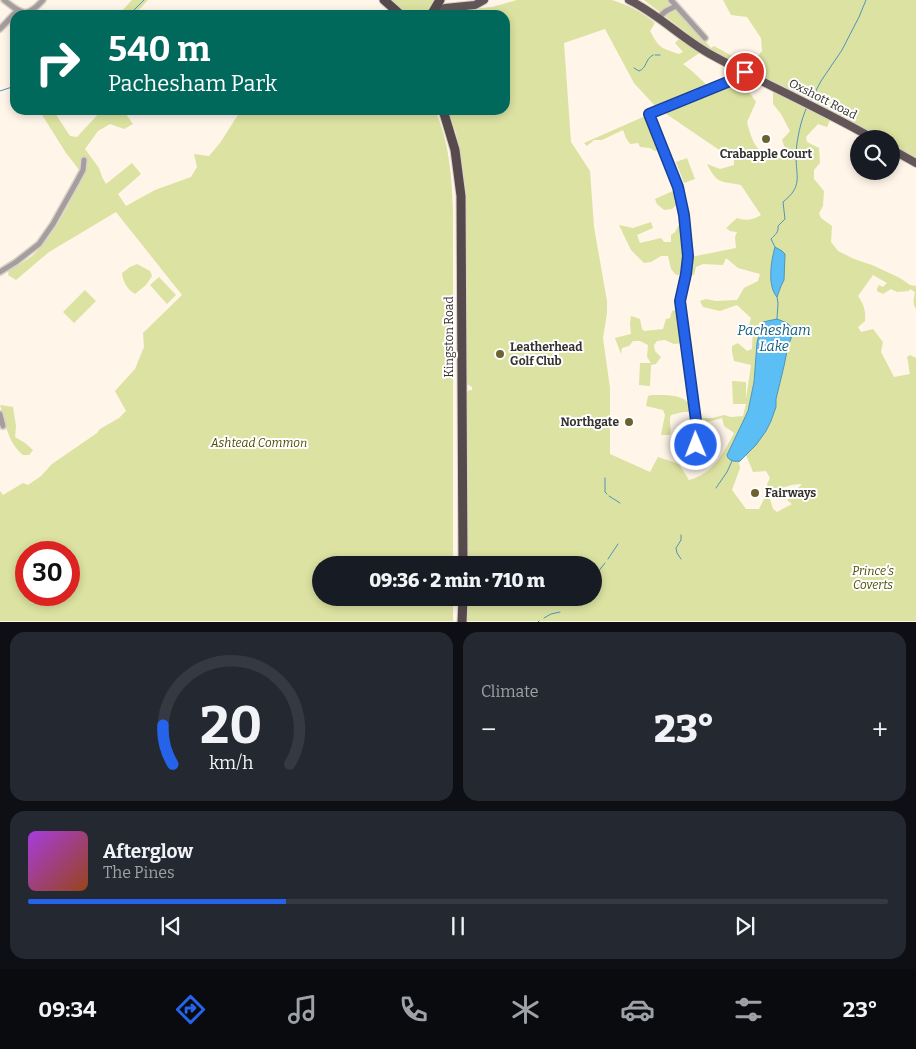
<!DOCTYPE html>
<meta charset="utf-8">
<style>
body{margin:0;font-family:Bitter,serif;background:#242831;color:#f1f3f6;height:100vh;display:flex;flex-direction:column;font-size:19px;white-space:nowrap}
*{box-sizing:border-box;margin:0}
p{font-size:16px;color:#9ea1a6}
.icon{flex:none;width:28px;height:28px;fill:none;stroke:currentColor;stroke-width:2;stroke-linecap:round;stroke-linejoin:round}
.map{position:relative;height:622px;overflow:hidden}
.side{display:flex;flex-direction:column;gap:10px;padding:10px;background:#0d0f14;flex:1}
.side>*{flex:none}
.hud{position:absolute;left:10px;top:10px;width:500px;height:105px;border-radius:15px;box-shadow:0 2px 8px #0003;background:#00695c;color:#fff;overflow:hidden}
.fabs{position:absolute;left:850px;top:130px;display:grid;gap:10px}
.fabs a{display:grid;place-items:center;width:50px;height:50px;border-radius:50%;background:#171b24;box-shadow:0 2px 8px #0003;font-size:25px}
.speed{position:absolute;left:15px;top:541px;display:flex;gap:10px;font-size:25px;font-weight:700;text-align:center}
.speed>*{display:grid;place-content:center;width:65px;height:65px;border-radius:50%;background:#171b24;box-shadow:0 2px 8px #0003;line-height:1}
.speed .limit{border:8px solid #d22;background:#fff;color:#111}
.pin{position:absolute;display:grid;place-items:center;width:42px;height:42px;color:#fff;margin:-21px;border:2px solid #fff;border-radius:50%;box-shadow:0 1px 5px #0007}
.me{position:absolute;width:55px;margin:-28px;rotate:359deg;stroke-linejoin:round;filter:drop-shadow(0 0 4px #0008)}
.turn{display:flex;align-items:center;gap:18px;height:105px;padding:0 15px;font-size:22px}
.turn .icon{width:65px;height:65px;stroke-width:2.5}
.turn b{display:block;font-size:35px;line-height:42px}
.big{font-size:38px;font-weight:800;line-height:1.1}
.side .card{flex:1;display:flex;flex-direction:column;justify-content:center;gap:8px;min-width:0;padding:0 18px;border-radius:15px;background:#242831}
.side .dial{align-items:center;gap:0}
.dial svg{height:130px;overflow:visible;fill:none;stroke:#363941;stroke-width:7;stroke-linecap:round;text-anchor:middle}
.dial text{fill:#f1f3f6;stroke:none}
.song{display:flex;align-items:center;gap:15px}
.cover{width:60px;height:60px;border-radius:8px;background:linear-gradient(135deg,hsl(280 70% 55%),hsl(20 70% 35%))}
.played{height:5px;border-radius:2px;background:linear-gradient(90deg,#2563eb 30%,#363941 30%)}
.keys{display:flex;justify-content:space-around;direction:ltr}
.heat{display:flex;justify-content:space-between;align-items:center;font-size:28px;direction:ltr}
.side .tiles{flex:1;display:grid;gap:10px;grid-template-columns:1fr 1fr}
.card:last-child{grid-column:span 2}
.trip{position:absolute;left:312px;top:556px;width:290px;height:50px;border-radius:25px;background:#171b24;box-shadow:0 2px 8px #0003;font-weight:800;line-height:50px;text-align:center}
.tab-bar{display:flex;height:80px;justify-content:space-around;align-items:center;background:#090b0e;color:#9ea1a6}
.tab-bar .icon{width:35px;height:35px}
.tab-bar .active{color:#2563eb}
.tab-bar b{font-size:22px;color:#f1f3f6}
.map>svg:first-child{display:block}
</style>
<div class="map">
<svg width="916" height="622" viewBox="0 0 916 622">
<rect width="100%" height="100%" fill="#fff5e9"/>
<!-- green -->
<path fill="#dce2a1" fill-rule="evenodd" d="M132 0H148L134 15H118Z
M392 0H435L429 10 422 15H405L396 8Z
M517 0H612C628 5 642 12 655 23L650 31C659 48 661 48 679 54L683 52 675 43 680 38 701 52 683 64 692 71 709 87 744 75 763 84 749 92 756 102 747 122C753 145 758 161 785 148L782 140 790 131 781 114 773 104V89L831 118 827 127 818 124 806 137 807 142 819 148 820 163 814 170V179L824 191 823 206 819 213 821 218 832 226 831 242 838 251 854 259 872 265 900 278 910 285 916 286V309C912 304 914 298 915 292L910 289 909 291 897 292 891 289 883 294 877 291V289L879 285 883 287 887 283 873 275 858 296C864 305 866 311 865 321L858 327 861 332 873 329 883 342 881 352 894 377 910 374C908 368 909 363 907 357L910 355 916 358V621H465V598H594V565H466V394L469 390H472V387L465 383 464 176 456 133 447 110H505V15H445L453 11 492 7ZM605 29 634 83 656 107 734 160V165L720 169 707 164C717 184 720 181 741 185L761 215C754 220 744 221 737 218L726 228 730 231 737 232 735 237 736 248 691 257 689 274 694 275 696 267 703 264 723 265 726 258 738 268 760 274 758 281 744 288 737 300 716 301 706 299 700 301 703 307 720 311 737 305 751 318 749 325H753L752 349 747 351 738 343 732 346V352L734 361 751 365 746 399V382L732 381 733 404H746L743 416 731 417 724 415 713 418H703L699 421V452L701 454H703L701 450 703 443V429L707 422 722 418 724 426 734 433C723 454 713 474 689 480L679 464 658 457 650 472 610 454V388L603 338 607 313V301L594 227 590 171 571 142 564 43ZM746 455 753 472 766 471 770 478 767 484 769 495H774L776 490C785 487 792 484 802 484L787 500 792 504 777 512 773 509 770 499 765 497 759 509H746L732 490 740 468 739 463Z
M644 0H671L711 48 714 46 732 56 743 64 742 67 700 43Z
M723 0H916V160L891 146V139H879L811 100 747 69 762 51 761 38 747 17 731 15Z
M39 110H53L70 136 77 137 102 110H123L133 124 124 129 110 124 98 131 85 149 99 168 102 177 106 184 132 163 141 174 118 194 126 206 155 190 191 177 197 167 194 154 209 156 220 143 241 110H435C449 141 452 177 453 211V565H321V598H453V621H0V491L3 495 23 483 28 485 41 476 52 464 97 433 100 429 119 418 126 411 115 391 135 369 144 347 143 333 182 295 116 212 49 252 16 280 8 275 9 270C16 266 26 261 32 256 55 235 69 203 84 176L66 153ZM26 552H69V595H26Z
M643 117 647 118 659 150 655 151 650 148 640 147 638 143 630 144 626 138 623 130 602 140H594L587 146 584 143Z
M687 158 695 179 684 183 676 162Z
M675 190 677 198 674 200 676 205 672 209 664 210 657 204 655 199Z
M651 222 653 228 637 235 640 243 661 238 664 242H671V235L675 232 678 226 683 225C685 242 686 258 682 274L676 275 671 269 668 256H661L651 262 644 263 631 250 619 225 633 228Z
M137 264 150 271 152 276 146 285 135 294C127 289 123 282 122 273L130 267Z
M159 277 176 295 167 304 150 285Z
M85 290 96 301 74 323 63 312Z
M678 309 683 343 674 344 665 340 657 341 654 345 655 351 661 357 656 364 651 365 650 386 639 385 640 363H651L647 357 648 345 640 341H633L629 346 622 348 621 354 615 338 631 334 630 324 631 316 640 319 642 329 644 331 663 329 666 319 670 318 672 311Z
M651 395C665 395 691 393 691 412H683L671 415C668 422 672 427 670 435H661L665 415 663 410 646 406 648 396Z
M0 405 13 407 16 426 15 437 25 443 33 450 29 455H23C7 442 6 423 0 405Z"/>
<!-- water -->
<path fill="#5bbff6" stroke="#5094ba" d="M775 247 782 251 785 254 784 280 781 286 777 297C767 286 771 261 775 247Z
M777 319 787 323 792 328V336L788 346 784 366 776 399V407L771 421 766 431 756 445 740 461C735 462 728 461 727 455L748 411 754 382 757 343 760 330 763 322Z"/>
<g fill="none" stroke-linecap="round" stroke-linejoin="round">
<!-- stream -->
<path stroke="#5094ba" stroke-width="1" d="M129 15 144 0
M655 55H660
M634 68 639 71C647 68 645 59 653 55
M0 91 15 86
M811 100 821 81 842 50 859 17 866 0
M775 247 771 239C775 235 779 232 778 226L785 219 783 202C803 186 796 177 796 156 796 142 801 119 807 107
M777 319 778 303 777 297
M605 478V492L607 494
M716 488 727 472 732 461
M609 496 620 503
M608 559 618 544
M681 559 677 553 676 548 681 540V535
M594 577 605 563
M579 601 580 598
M544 618 551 614 560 612
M538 622 539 621"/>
<defs>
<path id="minor" d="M4 0C22 14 26 19 43 0
M671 0 705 38
M658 18 666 11 676 6
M0 29 17 11
M0 272 16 262 39 244 53 224 76 183 83 170 84 160
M0 414 3 426
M696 445 697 429 695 413 680 301 686 274 688 256 684 215 678 187 649 114 730 81 745 72"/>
<path id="primary" d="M629 0C658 14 680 37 708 53 762 83 820 108 874 139
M432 13 445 8 475 5 484 0
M891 149 916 163"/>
<path id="trunk" d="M384 0 401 15
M431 15 440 0
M443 110 455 150 461 196 463 565
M462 622 463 598"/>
</defs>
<!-- minor casing -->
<use href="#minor" stroke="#dbd2c7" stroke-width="8"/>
<!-- primary casing -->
<use href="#primary" stroke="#dbd2c7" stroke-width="10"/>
<!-- trunk casing -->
<use href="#trunk" stroke="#dbd2c7" stroke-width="11"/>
<!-- minor -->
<use href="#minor" stroke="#a59e9f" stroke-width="5"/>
<!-- primary -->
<use href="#primary" stroke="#635658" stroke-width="8"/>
<!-- trunk -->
<use href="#trunk" stroke="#574a4c" stroke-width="9"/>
</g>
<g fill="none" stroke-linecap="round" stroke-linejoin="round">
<defs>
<path id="route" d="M696 445 697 429 695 413 680 301 686 274 688 256 684 215 678 187 649 114 730 81 745 72"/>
</defs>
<!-- route casing -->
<use href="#route" stroke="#184099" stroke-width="12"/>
<!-- route -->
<use href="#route" stroke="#2563eb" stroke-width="9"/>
</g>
<!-- markers -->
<g fill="#6c622f" stroke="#fff" stroke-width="2">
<circle cx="766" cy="139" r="5"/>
<circle cx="500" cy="354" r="5"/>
<circle cx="629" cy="422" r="5"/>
<circle cx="755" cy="493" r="5"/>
</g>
<g text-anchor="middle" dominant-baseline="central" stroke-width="4" stroke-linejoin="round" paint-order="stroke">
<!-- street labels -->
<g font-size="12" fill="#35312d" stroke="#fff">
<text transform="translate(823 99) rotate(27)">Oxshott Road</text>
<text transform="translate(449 337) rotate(-90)">Kingston Road</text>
</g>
<!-- poi labels -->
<g font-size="12" font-weight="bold" fill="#35312d" stroke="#fff" text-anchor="start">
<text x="766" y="154" text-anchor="middle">Crabapple Court</text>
<text x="510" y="347">Leatherhead<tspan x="510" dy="14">Golf Club</tspan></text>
<text x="619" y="422" text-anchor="end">Northgate</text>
<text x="765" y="493">Fairways</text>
</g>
<!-- park labels -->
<g font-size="12" font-style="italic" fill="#4d5001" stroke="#fff">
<text x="259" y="443">Ashtead Common</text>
<text x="873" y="571">Prince's<tspan x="873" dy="14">Coverts</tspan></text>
</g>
<!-- water labels -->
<g font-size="14" font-style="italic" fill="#135e83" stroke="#fff">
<text x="774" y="330">Pachesham<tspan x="774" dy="16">Lake</tspan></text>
</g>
</g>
</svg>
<div class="fabs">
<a><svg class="icon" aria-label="search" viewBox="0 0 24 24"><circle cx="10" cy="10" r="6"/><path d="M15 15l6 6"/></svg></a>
</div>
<div class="speed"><div class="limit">30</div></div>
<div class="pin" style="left:745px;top:72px;background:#d93025"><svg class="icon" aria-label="arrive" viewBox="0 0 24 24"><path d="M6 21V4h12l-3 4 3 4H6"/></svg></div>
<svg class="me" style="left:696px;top:445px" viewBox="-20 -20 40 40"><circle r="17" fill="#2563eb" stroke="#fff" stroke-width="3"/><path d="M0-11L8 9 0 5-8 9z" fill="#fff"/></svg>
<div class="trip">09:36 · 2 min · 710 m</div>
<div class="hud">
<div class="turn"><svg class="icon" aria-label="right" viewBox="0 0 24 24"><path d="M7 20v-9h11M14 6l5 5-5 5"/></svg><div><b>540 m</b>Pachesham Park</div></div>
</div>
</div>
<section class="side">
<div class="tiles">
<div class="card dial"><svg viewBox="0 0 100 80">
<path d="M14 69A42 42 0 1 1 86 69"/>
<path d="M14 69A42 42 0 0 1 8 45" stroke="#2563eb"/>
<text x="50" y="56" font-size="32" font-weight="700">20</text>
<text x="50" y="72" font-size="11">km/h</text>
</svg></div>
<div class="card"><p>Climate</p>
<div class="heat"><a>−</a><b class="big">23°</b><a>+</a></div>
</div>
<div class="card">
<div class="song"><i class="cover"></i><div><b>Afterglow</b><p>The Pines</p></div></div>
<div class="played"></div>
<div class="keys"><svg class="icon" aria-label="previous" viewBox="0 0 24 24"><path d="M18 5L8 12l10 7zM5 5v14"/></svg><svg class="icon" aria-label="pause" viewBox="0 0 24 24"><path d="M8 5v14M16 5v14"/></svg><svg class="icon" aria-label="next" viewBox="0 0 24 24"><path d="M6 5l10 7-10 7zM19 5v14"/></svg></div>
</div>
</div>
</section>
<nav class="tab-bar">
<b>09:34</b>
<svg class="icon active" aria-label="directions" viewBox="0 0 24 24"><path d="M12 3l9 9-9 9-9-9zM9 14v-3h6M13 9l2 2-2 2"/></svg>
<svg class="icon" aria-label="music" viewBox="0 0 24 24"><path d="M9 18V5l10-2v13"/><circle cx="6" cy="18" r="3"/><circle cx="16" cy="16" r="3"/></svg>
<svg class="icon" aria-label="phone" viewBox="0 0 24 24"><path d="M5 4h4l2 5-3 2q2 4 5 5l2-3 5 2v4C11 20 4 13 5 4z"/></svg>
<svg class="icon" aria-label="climate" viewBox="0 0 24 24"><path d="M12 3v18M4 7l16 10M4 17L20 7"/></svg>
<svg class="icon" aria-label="car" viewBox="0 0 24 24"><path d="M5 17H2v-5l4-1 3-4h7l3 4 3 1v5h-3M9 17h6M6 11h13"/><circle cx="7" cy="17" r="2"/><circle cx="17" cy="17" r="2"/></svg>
<svg class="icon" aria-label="filters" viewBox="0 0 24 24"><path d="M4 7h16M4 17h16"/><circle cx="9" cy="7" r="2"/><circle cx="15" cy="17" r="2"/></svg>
<b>23°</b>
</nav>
